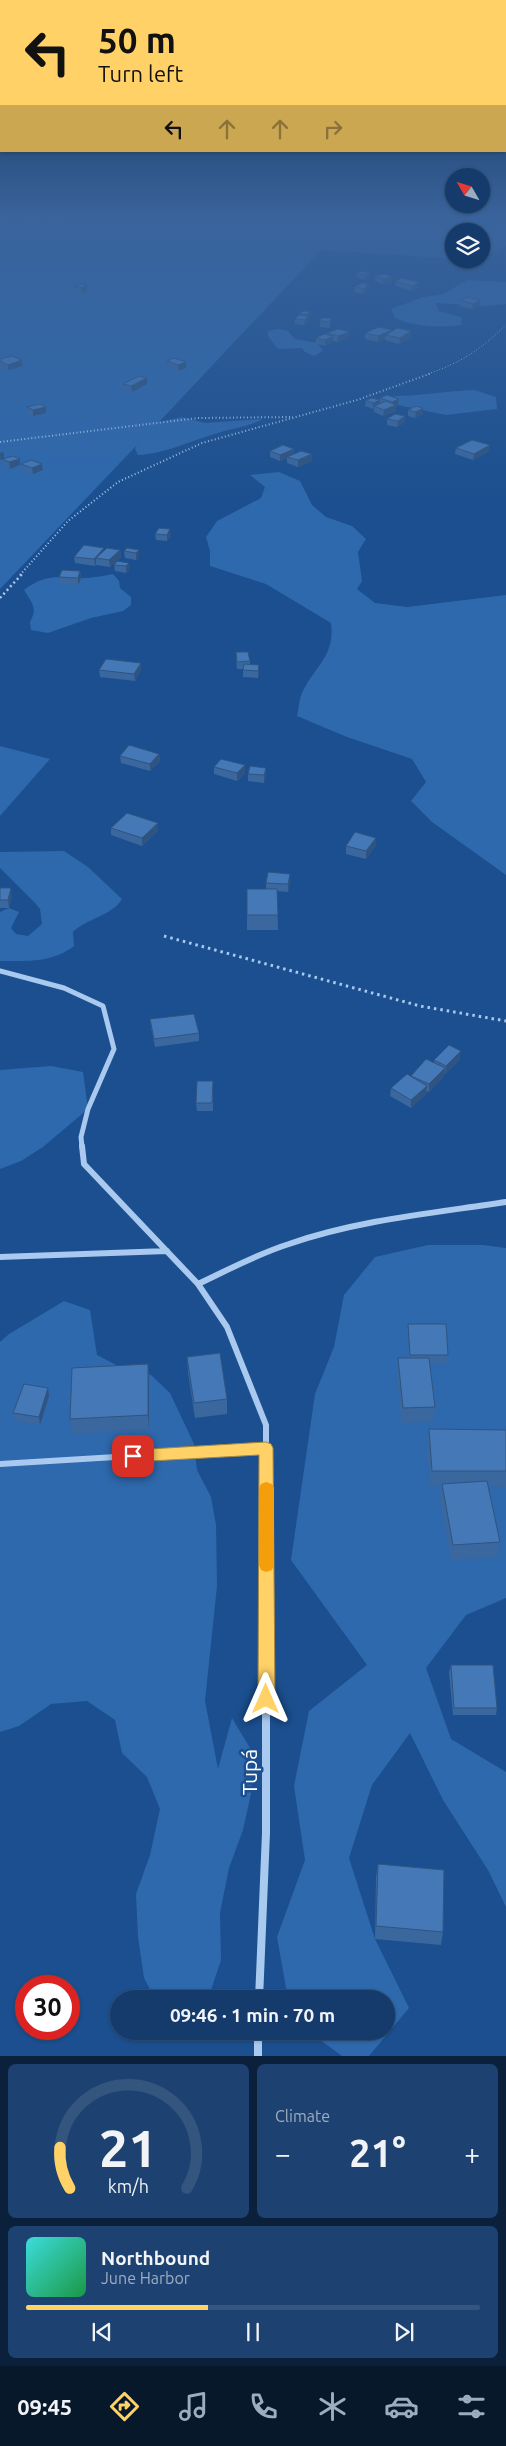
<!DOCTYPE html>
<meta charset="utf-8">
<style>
body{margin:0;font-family:Ubuntu,sans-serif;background:#1d4271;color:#f1f3f6;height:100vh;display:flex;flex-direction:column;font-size:19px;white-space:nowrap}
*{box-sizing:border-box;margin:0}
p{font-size:16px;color:#9dadc1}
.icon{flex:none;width:28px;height:28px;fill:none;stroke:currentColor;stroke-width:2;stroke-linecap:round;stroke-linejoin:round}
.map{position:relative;height:2056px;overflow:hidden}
.details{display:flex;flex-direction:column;gap:8px;padding:8px;background:#0b203b;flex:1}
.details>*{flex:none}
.banner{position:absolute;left:0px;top:0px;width:506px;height:152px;box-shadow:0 1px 4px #0004,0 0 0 1px #33557e;background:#ffd166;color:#111;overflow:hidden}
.needle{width:32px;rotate:309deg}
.controls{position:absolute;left:445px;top:168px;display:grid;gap:10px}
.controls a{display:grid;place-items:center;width:45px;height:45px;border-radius:50%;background:#143b6b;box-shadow:0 1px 4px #0004,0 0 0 1px #33557e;font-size:25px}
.speed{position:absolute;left:15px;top:1975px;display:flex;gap:10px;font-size:25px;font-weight:700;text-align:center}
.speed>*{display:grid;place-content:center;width:65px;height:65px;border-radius:50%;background:#143b6b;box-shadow:0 1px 4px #0004,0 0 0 1px #33557e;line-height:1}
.speed .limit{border:8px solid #d22;background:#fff;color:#111}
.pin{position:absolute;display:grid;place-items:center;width:42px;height:42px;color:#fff;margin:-21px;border-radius:10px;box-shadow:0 2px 8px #0006}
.me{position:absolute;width:55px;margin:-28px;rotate:0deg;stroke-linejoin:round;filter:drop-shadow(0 0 4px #0008)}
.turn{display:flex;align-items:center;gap:18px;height:105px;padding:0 15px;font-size:22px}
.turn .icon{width:65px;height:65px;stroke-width:2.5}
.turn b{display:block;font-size:35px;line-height:42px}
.lanes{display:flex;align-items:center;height:48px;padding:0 15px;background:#0003;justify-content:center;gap:25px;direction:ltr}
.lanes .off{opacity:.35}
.big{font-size:38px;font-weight:700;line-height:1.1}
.details .widget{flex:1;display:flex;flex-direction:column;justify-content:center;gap:8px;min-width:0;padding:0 18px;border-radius:8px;background:#1d4271}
.details .dial{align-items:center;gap:0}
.dial svg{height:130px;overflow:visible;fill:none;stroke:#33557e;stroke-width:7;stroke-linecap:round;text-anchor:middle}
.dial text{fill:#f1f3f6;stroke:none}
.song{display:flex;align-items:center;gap:15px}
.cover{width:60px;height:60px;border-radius:8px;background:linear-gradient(135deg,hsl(180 70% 55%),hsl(140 70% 35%))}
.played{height:5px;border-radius:2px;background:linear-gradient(90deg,#ffd166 40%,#33557e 40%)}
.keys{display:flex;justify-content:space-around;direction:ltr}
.heat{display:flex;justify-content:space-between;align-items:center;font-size:28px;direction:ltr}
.details .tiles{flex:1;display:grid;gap:8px;grid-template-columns:1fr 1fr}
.widget:last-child{grid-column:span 2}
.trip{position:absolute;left:110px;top:1990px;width:285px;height:50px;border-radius:25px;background:#143b6b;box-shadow:0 1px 4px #0004,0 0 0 1px #33557e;font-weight:700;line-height:50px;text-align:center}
.dock{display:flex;height:80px;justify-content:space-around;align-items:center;background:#08182b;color:#9dadc1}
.dock .icon{width:35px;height:35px}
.dock .current{color:#ffd166}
.dock b{font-size:22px;color:#f1f3f6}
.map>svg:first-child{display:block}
</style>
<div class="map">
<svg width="506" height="2056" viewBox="0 0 506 2056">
<rect width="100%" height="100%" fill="#1b4f8f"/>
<!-- green -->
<path fill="#2e69ad" d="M0 214H506V246L481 258V231H454V259H480L477 260 321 250 159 422 182 417 205 423 263 419C248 427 233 428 218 433 189 441 165 454 138 455L135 449 137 445 0 589Z
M467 280 506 282V304L483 306 436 303 439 311 461 317 462 325C438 327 417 328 395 318L391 309 423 297 444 294Z
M278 329 288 331 295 339 318 343 323 351 314 356 305 352 302 348 278 349 268 336V331Z
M474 390 496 397 497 409 446 415 398 405 394 396C421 396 447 391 474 390Z
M279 472 300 481 312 505 326 517 352 526 366 539 358 552 362 581 357 589 375 603 407 607 506 595V875L432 822 411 801 426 782 412 759 347 737 297 716C299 708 299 699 302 693 315 665 335 657 331 623L266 584 210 566V551L206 537 217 521 261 498 265 487 250 475Z
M113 574 119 581 120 588 131 597V605L123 611 91 618 48 633 31 630 30 622C38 608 32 603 24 590 44 575 54 577 77 578 89 579 102 576 113 574Z
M0 746 50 759 0 816Z
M64 851 88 867 122 899C112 916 87 918 73 932L74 946C52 963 27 961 0 961V912L9 908 19 912 11 928 16 934 28 936 42 924 40 909 35 903 0 868V852Z
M51 1066 83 1072 88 1109 43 1147 21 1161 0 1169V1070Z
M428 1245H483L506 1248V1598L466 1615 426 1668 451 1739 506 1772V1907L488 1870 443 1800 410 1733 372 1785 349 1858 375 1939 409 2008 369 2056H342L308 2031H386V1999H288L277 1937 305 1860 294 1786 309 1711 367 1665 291 1560 315 1394 334 1347 344 1295 375 1257Z
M64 1301 90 1310 97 1355 122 1368 151 1375 170 1393 194 1444 197 1470 211 1497 216 1525 217 1586 205 1701 218 1769 232 1718 250 1748 252 1789 243 1830 229 1868 220 1913 221 1960 208 1999H155L144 1978 138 1937 136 1894 150 1855 160 1809 147 1777 122 1753 115 1720 87 1701 51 1704 19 1726 0 1732V1342L9 1334Z"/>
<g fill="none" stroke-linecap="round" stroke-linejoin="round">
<!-- path-far3 -->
<path stroke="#a9c9ee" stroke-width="1" stroke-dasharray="1 2" stroke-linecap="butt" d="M0 222 16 220 51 222 117 214
M428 374C464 361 478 351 506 325"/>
<!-- path-far2 -->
<path stroke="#a9c9ee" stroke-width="2" stroke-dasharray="1 2.5" stroke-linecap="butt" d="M0 442 198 418 293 417
M20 575 68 521 118 482 202 443 357 400 432 373"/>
<!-- path-far1 -->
<path stroke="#a9c9ee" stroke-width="2.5" stroke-dasharray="2 3" stroke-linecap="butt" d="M0 598 22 574"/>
<!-- path -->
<path stroke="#a9c9ee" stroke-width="3" stroke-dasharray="2.5 4" stroke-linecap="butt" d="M164 936 420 1006 506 1021"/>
<!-- street-far2 -->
<path stroke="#a9c9ee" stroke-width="5" d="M0 971 64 988 103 1006 114 1049 88 1109 81 1137 82 1147"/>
<!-- street-far1 -->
<path stroke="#a9c9ee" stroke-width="6" d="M82 1146 84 1164 198 1284 227 1327 266 1425V1550
M0 1257 167 1251
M198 1284C228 1270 257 1254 289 1244 358 1220 434 1213 506 1202
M0 1464 266 1448"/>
<!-- street -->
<path stroke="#a9c9ee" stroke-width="8" d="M259 1999 266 1833V1548
M258 2031V2056"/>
</g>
<!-- wall -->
<path fill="#3a679d" d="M357 273H370V278L365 280 357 278Z
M375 276 392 277V282L383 284 375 281Z
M396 281 420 282V287L412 291 395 286Z
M87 285V291L82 293 76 292 75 287Z
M355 286 369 290 367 291V292L363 294 354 292Z
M460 300 480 306 472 309 459 306Z
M304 311 310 318 308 319V322L304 325 295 324V319L299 316V313Z
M331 318 330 328 320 327V321Z
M392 330V331H411V337L399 344 385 340V339L378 342 365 339V333Z
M327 333 349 337 338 342 333 341V342L325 346 316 343V338L327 335Z
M0 359 22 360 23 366 8 370 0 367Z
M167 361 186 362V368L179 371 167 367Z
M147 378V384L132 392 124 390 123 384Z
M380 398 399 399 398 405 396 406V411L383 416 374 412V408L373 409 365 406 366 400H380L379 404H380Z
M27 407H46V413L33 416 28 413Z
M423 408V414L415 418 408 416V410Z
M405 416V422L397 427 387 425V419Z
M456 448 489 451 473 460 455 454Z
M294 449V454H312V461L298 467 287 463V458L280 461 270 457V451Z
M2 459H20V465L10 469 3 465Z
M21 464H42L43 470 33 474 21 470Z
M159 528 171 536 167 541 156 540 155 534Z
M120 550 121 557 110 567 96 565V564L95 566 75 563 74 557 104 551Z
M139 550V557L136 560 125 558 124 551Z
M129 563V570L126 573 115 571 114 565Z
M80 571 81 578 78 585 60 584 59 577Z
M236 652 250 661V664L259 672 258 678 243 677V669H237L236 660Z
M141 663V670L135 681 100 677 99 670Z
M159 754 160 761 150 771 121 763 120 756Z
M214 767 245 773 237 781 214 774Z
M266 768V775L264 783 248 781V774Z
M111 828 158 831 142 846 111 835Z
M376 845 366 859 346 854V846Z
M290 874V882L288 892 277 891 278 930H247V889H266V883Z
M0 888 12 896 9 908H0Z
M150 1019 199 1033V1041L155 1047 151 1027Z
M460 1059 445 1074 444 1073V1076L429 1092 427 1091 426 1094 411 1108 390 1096 391 1088 434 1063V1060Z
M213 1089V1111H197L196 1103Z
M408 1324 448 1355 447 1363H430L435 1407 433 1422 401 1423 397 1374 398 1358H409L407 1332Z
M187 1357 227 1399V1414L195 1418 188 1373Z
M148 1364 149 1380V1430L71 1434 70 1419Z
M48 1388 49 1396 40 1425 15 1421 13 1413Z
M429 1429 506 1430V1487L488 1486 500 1542 497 1557 451 1560 440 1499 441 1486H430L427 1445Z
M451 1665 497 1708 496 1715H453L449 1673Z
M378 1864 443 1932 441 1945 375 1939 376 1877Z"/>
<!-- shaded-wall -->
<path fill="#305480" d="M370 273V278L365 280V275Z
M392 277V282L383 284V279Z
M420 282V287L412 291V286Z
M87 285V291L82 293V288Z
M369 285V290L367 291V292L363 294V289L365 286Z
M480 300V306L472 309 473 304Z
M311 312 310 318 308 319V322L304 325 306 315Z
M392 330V335H386L385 339 378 342V336Z
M411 331V337L399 344 400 338Z
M350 332 349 337 338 342V336Z
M333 336V342L325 346V340Z
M22 360 23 366 8 370V365Z
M186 362V368L179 371 178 365Z
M147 378V384L132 392 131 386Z
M399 399 398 405 396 406V411L383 416 384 410 392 406V402Z
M380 400 379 406H374V408L373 409V403Z
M46 407V413L33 416V410Z
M423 408V414L415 418 416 412Z
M405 416V422L397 427 398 421Z
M490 445 489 451 473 460 474 454Z
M294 449V455L287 457V458L280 461V455Z
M4 452V458L0 460V453Z
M312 454V461L298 467V460Z
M20 459V465L10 469 9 462Z
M42 464 43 470 33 474 32 468Z
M170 529 171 536 167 541V535Z
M104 548V554L96 558V564L95 566 94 559Z
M120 550 121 557 110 567 109 560Z
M139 550V557L136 560V553Z
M129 563V570L126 573V566Z
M80 571 81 578 78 585V578Z
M141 663V670L135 681 134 674Z
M259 665V672L258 678V671Z
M159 754 160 761 150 771V764Z
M245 765V773L237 781V773Z
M266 768V775L264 783V775Z
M158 823V831L142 846V838Z
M376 838V845L366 859V851Z
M290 874V882L288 892V884Z
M11 888 12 896 9 908 8 900Z
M461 1051 460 1059 445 1074 446 1066Z
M445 1068 444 1076 429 1092V1084Z
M427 1086 426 1094 411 1108V1100Z
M148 1364 149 1380V1430L148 1415Z
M48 1388 49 1396 40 1425 39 1417Z"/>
<!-- building -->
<path fill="#4478b7" stroke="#305480" d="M361 271 370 273 365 275 357 273Z
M384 274 392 277 383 279 375 276Z
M402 278 420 282 412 286 396 281Z
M364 283 369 285 365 286 368 287 363 289 355 286Z
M80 284 87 285 82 288 75 287Z
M467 297 480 300 473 304 460 300Z
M304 311 311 312 306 315 299 313Z
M299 315 308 316 305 320 295 319Z
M321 318H331L330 322 320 321Z
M379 327 392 330 378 336 365 333Z
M397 328 411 331 400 338 386 335Z
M338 329 350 332 338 336 327 333Z
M324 334 333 336 325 340 316 338Z
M12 356 22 360 8 365 0 361V359Z
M174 358 186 362 178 365 167 361Z
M139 376 147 378 131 386 123 384Z
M387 395 399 399 392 402 380 398Z
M372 398 380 400 373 403 366 400Z
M386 401 396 405 384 410 374 406Z
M40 404 46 407 33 410 27 407Z
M416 406 423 408 416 412 408 410Z
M395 414 405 416 398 421 387 419Z
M472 440 490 445 474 454 456 448Z
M283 445 294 449 280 455 270 451Z
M301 451 312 454 298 460 287 457Z
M13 456 20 459 9 462 2 459Z
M31 460 42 464 32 468 21 464Z
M159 528 170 529 167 535 155 534Z
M84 545 104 548 94 559 74 557Z
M107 548 120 550 109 560 96 558Z
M127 548 139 550 136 553 124 551Z
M117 561 129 563 126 566 114 565Z
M62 570 80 571 78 578 59 577Z
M236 652H248L250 661 237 662Z
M106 659 141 663 134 674 99 670Z
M244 664 259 665 258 671 243 670Z
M129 745 159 754 150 764 120 756Z
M221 759 245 765 237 773 214 767Z
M250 766 266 768 264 775 248 774Z
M127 813 158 823 142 838 111 828Z
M355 832 376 838 366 851 346 846Z
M268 872 290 874 288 884 266 883Z
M0 888H11L8 900H0Z
M247 889H277L278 915H247Z
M194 1014 199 1033 154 1039 150 1019Z
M449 1045 461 1051 446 1066 434 1060Z
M426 1059 445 1068 429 1084 411 1076Z
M407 1074 427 1086 411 1100 391 1088Z
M197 1081H213L212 1103H196Z
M408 1324H446L448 1355H410Z
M220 1353 227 1399 194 1403 187 1357Z
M398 1358H429L435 1407 403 1408Z
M148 1364V1415L70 1419 72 1368Z
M24 1384 48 1388 39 1417 13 1413Z
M429 1429 506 1430V1471H432Z
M487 1481 500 1542 453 1545 442 1484Z
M451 1665H493L497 1708H454Z
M378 1864 444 1870 443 1932 376 1926Z"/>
<!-- sky -->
<linearGradient id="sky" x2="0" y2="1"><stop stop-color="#0f2b4f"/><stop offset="0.43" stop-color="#39639b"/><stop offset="1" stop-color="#39639b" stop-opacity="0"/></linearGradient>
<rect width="506" height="502" fill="url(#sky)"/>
<!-- route -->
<path fill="#ffd166" stroke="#a68842" d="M266 1442 271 1444 273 1448 275 1699 272 1704 266 1707 260 1704 258 1699 259 1455 133 1462 128 1461 126 1456 128 1452 133 1450Z"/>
<!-- slow -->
<path fill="#f59e0b" d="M266 1482 272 1484 274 1488V1565L272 1570 266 1572 261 1570 259 1565V1488L261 1484Z"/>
<g text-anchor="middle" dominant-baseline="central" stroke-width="5" stroke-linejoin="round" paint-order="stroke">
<!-- near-street labels -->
<g font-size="21" fill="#fff" stroke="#1b4f8f">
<text transform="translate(249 1772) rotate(-90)">Tupá</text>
</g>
</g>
</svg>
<div class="controls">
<a><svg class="needle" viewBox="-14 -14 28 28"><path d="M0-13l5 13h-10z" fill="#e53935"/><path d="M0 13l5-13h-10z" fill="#9dadc1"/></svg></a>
<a><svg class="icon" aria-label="layers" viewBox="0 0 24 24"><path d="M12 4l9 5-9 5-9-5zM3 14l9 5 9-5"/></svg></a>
</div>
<div class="speed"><div class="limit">30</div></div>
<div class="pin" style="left:133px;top:1456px;background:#d93025"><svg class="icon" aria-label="arrive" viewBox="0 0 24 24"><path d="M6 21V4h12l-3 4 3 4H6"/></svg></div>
<svg class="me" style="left:266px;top:1699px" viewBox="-20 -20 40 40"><path d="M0-17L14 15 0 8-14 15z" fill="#ffd166" stroke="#fff" stroke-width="4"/></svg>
<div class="trip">09:46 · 1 min · 70 m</div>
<div class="banner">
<div class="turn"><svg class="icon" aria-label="left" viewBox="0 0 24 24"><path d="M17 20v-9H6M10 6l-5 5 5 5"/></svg><div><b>50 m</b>Turn left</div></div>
<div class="lanes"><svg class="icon" aria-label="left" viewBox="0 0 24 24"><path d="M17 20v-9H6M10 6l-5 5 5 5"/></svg><svg class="icon off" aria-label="ahead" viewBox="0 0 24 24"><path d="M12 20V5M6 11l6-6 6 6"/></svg><svg class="icon off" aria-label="ahead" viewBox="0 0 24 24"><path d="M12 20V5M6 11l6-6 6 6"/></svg><svg class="icon off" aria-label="right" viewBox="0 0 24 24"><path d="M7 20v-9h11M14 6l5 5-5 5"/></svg></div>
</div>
</div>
<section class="details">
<div class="tiles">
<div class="widget dial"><svg viewBox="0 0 100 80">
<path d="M14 69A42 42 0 1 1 86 69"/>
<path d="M14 69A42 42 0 0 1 8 44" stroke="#ffd166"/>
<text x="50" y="56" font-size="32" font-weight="700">21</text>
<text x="50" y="72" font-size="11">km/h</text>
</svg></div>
<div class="widget"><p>Climate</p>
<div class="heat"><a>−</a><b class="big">21°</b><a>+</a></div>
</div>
<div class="widget">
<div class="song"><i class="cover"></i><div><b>Northbound</b><p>June Harbor</p></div></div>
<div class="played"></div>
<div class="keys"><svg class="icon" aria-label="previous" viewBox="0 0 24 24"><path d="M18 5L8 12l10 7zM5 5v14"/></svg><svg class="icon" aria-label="pause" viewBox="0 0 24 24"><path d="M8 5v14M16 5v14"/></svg><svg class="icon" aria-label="next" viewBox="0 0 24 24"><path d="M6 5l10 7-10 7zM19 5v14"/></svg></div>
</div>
</div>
</section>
<nav class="dock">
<b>09:45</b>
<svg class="icon current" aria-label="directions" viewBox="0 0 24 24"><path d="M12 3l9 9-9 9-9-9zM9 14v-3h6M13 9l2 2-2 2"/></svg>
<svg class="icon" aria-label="music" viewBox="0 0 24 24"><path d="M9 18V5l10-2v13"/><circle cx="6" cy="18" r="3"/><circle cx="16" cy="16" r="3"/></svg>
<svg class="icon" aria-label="phone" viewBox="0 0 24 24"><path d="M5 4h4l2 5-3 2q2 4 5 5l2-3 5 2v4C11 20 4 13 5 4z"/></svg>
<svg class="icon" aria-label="climate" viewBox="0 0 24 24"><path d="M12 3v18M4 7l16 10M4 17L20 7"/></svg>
<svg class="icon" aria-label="car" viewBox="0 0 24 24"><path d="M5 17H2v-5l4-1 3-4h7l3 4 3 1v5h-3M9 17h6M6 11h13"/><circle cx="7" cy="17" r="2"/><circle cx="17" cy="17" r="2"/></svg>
<svg class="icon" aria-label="filters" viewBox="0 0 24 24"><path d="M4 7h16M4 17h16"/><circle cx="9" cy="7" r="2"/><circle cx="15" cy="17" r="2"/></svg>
</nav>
